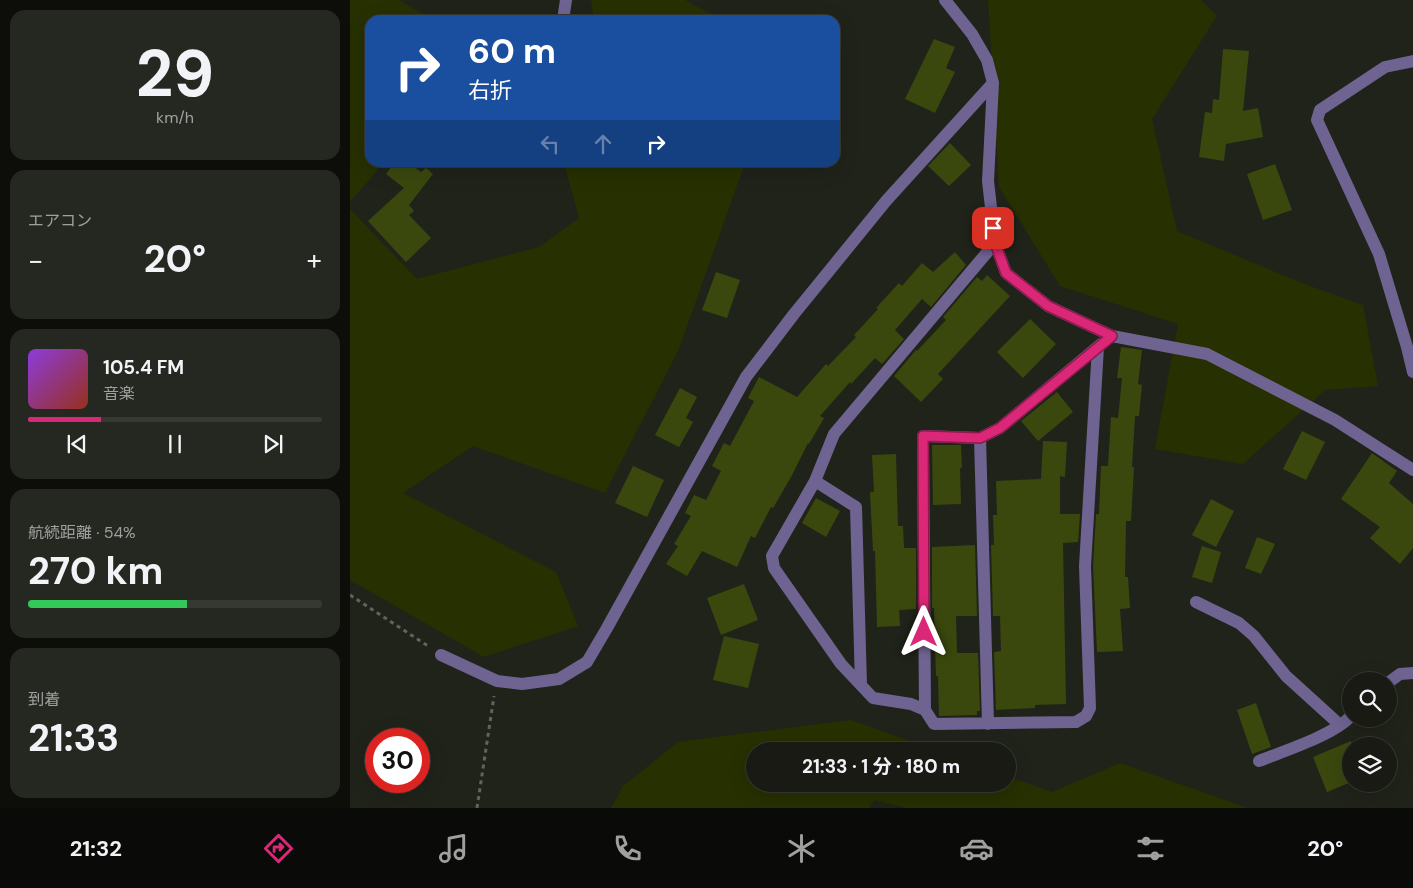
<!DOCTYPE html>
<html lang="ja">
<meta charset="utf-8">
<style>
body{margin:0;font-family:"DM Sans","Noto Sans JP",sans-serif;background:#252721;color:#f1f3f6;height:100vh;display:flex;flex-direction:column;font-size:19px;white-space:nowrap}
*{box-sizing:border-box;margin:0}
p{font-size:16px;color:#9fa1a0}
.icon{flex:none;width:28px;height:28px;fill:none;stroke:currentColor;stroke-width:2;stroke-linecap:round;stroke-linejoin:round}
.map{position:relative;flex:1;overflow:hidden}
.details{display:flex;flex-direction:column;gap:10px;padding:10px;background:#0d0e0a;width:350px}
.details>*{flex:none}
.hud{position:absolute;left:15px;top:15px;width:475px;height:152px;border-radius:15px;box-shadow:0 5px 20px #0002,0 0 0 1px #363833;background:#1a4fa0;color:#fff;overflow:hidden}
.controls{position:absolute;left:992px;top:672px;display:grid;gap:10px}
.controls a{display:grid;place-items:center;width:55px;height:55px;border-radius:50%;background:#181a13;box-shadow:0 5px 20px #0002,0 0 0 1px #363833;font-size:25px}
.speed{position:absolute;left:15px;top:728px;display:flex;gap:10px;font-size:25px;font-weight:700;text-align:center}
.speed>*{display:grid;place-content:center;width:65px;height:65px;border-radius:50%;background:#181a13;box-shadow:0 5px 20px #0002,0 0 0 1px #363833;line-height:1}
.speed .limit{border:8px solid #d22;background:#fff;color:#111}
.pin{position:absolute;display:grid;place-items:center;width:42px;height:42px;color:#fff;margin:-21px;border-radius:10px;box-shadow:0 2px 8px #0006}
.me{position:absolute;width:55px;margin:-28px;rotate:0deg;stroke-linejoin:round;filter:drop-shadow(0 0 4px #0008)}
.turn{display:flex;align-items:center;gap:18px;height:105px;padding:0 20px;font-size:22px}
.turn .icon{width:65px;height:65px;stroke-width:2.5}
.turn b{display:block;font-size:35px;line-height:42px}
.lanes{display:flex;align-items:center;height:48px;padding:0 20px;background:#0003;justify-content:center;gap:25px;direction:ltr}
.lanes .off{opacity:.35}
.big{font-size:38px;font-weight:700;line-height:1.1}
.details .card{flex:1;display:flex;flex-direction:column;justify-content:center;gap:8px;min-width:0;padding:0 18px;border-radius:15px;background:#252721}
.details .dial{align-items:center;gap:0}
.dial b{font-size:65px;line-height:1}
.song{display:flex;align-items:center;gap:15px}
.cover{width:60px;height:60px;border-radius:8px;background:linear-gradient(135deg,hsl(270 70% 55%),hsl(10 70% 35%))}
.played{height:5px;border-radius:2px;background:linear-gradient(90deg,#db2777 25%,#363833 25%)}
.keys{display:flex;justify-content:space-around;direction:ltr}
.heat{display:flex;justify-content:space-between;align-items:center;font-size:28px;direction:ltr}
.charge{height:8px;border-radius:4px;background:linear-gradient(90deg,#34c759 54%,#363833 0)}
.trip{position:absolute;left:396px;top:742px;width:270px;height:50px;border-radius:25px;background:#181a13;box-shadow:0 5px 20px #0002,0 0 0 1px #363833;font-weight:700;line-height:50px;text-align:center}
.menu{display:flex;height:80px;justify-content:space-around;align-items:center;background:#0a0a08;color:#9fa1a0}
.menu .icon{width:35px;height:35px}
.menu .active{color:#db2777}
.menu b{font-size:22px;color:#f1f3f6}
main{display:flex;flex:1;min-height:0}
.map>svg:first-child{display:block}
</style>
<main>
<section class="details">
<div class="card dial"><b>29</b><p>km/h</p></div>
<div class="card"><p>エアコン</p>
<div class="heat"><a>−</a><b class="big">20°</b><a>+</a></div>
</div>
<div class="card">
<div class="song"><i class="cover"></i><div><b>105.4 FM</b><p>音楽</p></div></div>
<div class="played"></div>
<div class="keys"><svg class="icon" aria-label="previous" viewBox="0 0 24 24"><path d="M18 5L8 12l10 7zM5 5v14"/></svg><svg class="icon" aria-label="pause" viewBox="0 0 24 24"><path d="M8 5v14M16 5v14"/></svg><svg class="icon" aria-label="next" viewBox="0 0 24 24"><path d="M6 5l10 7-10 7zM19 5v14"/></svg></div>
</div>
<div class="card"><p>航続距離 · 54%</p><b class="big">270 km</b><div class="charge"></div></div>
<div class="card"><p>到着</p><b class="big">21:33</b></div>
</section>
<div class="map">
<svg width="1063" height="808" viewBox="0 0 1063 808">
<rect width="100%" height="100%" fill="#202319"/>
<!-- green -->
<path fill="#263001" d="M0 0H49L84 20H20V162L34 163 0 202Z
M241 0H335L372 20H244Z
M638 0H851L867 16 802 119 827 231 952 283 1013 305 1028 386 975 390 893 464 805 449 828 324 710 286 649 187Z
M214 163H395L329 349 255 493 123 446 53 493 206 572 228 626 134 657 0 580V209L67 279 189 247 229 218Z
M501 720 588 751H405V784H658V776L702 792 770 763 898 808H557L524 800 519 808H261L273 786 328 742Z"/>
<!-- building -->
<path fill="#3a480e" d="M584 39 605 47 596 68 605 72 585 113 555 99Z
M873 49 899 51 893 111 908 108 913 137 876 144 874 161 849 157 855 112 862 113 863 99 869 100Z
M600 143 621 165 599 186 578 166Z
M45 162H58L71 172 76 168 83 174 59 205 64 211 59 215 81 238 56 262 18 221 54 188 36 174Z
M925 164 942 210 913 220 897 174Z
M605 252 616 265 581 307 572 299 545 330 554 339 532 364 525 358 501 384 500 382 470 416 474 418 459 444 458 443 441 477 423 508 421 507 405 538 401 536 387 567 352 551 337 576 316 564 328 546 324 544 341 516 335 513 344 495 356 500 371 471 362 466 374 443 380 446 404 401 398 398 409 377 447 397 476 364 478 366 506 337 504 335 528 309 526 308 549 283 552 286 572 263 583 272Z
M366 272 390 280 377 318 352 310Z
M637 275 660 296 588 374 593 379 571 402 544 376 566 350 567 351 596 320 593 317 627 277 632 281Z
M680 319 706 344 673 378 647 352Z
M771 347 792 350 788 384 792 385 789 416H785L782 467H784L781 521H776L775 577H778L780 608 770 609 773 651 747 652 743 566 746 514H749L751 466H758L761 417 768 418 772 378H767Z
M330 388 347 397 336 418 343 422 329 447 305 435Z
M707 392 723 412 688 441 671 421Z
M952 431 975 442 956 480 933 469Z
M693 441 717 442 715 477 710 476V514H730L728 542 713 543 716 704 685 705V708L646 710 644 652 651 651 650 616H643L641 545H644L643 515H647L646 481 691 479Z
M582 445H611L612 468H610L611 504 583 505Z
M1022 453 1047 471 1039 483 1063 504V548L1050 564 1020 538 1030 527 991 499Z
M546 454 548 526H553L554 548H566V609L549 610 550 626 527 627 525 551H523L520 492H524L522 455Z
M283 466 314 480 297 517 265 503Z
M466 498 490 511 476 537 452 523Z
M861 499 884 511 866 547 842 535Z
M907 537 925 544 911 574 895 568Z
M625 545 627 616H606L607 653H628L630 711H627V715L589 716 588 676H586L585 648 584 608H582V547Z
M852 546 871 552 862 583 842 577Z
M394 584 408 620 371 635 357 598Z
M374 636 409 644 398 688 363 680Z
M906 703 921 747 902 754 887 710Z
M1001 741V782L977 792 963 757Z"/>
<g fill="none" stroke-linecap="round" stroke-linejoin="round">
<!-- path -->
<path stroke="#61645b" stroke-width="3" stroke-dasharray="4 4" stroke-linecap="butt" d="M0 595 78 646
M127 808 144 696"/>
<!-- minor -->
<path stroke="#6f6392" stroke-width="12" d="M595 0 622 34 637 60 643 83 638 181 645 243 656 273 698 306 762 336 857 354 985 420 1063 470
M213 20 216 0
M1063 61 1035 67 970 110 967 120 1029 254 1057 347 1063 372
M645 243 484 434 465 481 422 556 424 568 491 664 523 698 561 704 575 710 584 724 726 722 736 716 740 708 735 566 748 347
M630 438 638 724
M465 481 506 507 511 685
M846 602 889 623 904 636 936 676 990 725
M91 655 147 681 172 684 209 679 237 662 257 628 396 377 444 314 536 201 643 83
M1039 682 1050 674 1063 673
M575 710 573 436 630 438 650 428 751 344
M909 761C934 751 984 735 1001 716"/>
</g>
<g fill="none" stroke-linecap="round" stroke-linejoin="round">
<defs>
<path id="route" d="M574 632 573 436 630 438 650 428 762 336 698 306 656 273 645 243 643 228"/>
</defs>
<!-- route casing -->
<use href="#route" stroke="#8e194d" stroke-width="12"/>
<!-- route -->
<use href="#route" stroke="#db2777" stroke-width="9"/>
</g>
</svg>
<div class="controls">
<a><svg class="icon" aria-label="search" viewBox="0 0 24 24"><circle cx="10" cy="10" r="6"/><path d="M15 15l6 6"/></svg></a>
<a><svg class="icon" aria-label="layers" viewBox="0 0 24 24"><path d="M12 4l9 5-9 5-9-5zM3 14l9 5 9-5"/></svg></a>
</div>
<div class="speed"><div class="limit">30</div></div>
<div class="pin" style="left:643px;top:228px;background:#d93025"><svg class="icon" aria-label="arrive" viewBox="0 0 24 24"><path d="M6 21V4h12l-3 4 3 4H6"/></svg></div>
<svg class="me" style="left:574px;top:632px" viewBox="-20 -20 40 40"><path d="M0-17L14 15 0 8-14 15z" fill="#db2777" stroke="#fff" stroke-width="4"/></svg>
<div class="trip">21:33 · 1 分 · 180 m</div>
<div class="hud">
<div class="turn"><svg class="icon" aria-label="right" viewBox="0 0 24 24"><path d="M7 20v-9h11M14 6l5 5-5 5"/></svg><div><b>60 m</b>右折</div></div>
<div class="lanes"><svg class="icon off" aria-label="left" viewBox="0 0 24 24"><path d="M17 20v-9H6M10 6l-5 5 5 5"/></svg><svg class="icon off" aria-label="ahead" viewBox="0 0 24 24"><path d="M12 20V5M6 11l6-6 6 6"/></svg><svg class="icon" aria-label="right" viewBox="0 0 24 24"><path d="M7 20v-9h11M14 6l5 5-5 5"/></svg></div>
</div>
</div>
</main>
<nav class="menu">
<b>21:32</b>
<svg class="icon active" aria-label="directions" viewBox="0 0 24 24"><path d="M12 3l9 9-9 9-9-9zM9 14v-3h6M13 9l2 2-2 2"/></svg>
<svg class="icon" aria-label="music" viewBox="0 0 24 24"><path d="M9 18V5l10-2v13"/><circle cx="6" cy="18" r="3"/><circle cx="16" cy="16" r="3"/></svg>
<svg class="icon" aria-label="phone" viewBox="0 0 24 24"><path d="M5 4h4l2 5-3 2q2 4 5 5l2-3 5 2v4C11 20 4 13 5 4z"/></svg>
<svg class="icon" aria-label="climate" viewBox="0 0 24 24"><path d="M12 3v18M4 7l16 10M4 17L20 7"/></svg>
<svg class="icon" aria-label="car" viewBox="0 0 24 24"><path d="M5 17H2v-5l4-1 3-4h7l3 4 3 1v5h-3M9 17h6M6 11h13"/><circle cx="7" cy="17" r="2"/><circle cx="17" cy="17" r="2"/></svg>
<svg class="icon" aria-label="filters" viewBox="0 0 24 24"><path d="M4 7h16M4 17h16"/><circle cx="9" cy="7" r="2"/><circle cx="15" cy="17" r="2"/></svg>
<b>20°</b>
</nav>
